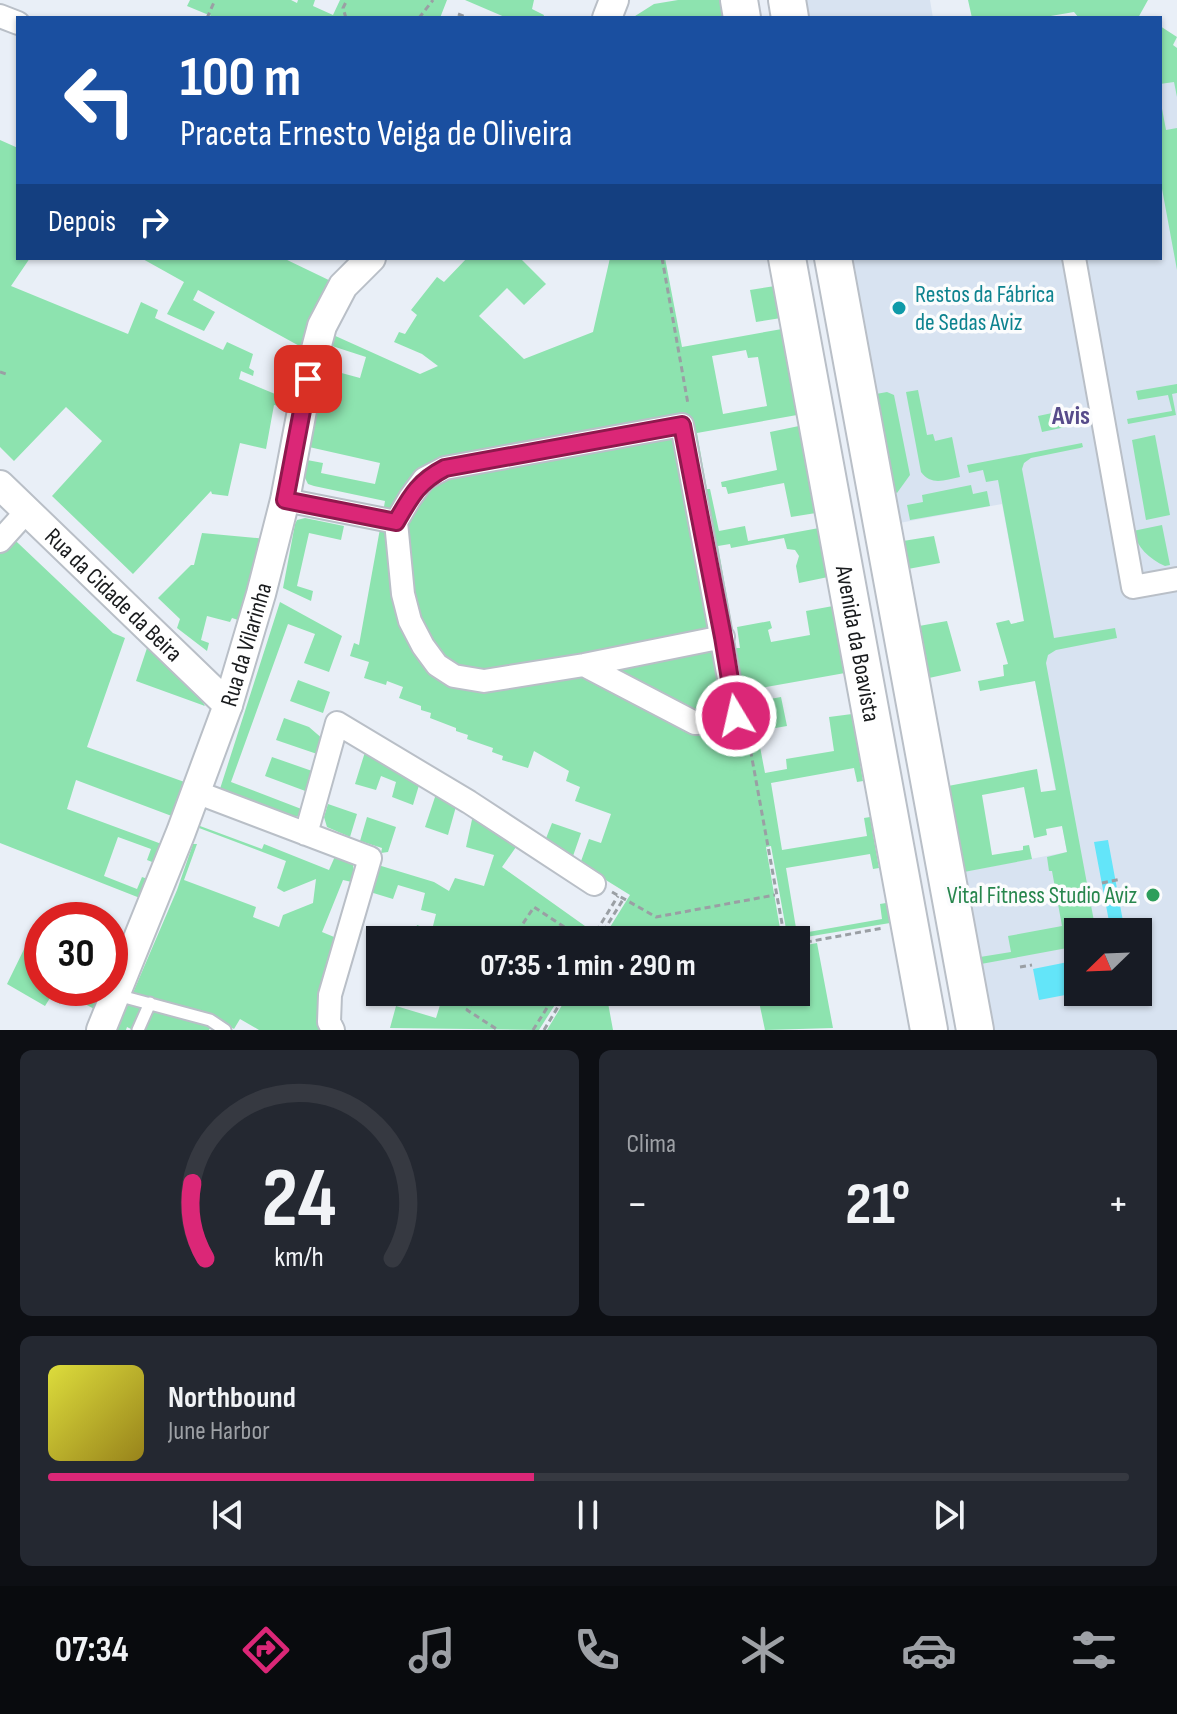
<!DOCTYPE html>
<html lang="pt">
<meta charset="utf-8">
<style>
body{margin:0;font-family:"Sofia Sans Condensed",sans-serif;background:#242831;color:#f1f3f6;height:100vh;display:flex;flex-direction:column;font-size:30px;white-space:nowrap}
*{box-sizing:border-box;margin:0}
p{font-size:26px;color:#9ea1a6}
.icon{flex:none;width:44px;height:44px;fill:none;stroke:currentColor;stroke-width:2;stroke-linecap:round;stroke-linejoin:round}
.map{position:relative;height:1030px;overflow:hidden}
.side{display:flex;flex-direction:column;gap:20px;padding:20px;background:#0d0f14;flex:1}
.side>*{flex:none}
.banner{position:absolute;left:16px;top:16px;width:1146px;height:244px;border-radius:0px;box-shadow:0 2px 6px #0004;background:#1a4fa0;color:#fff;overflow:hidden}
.needle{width:52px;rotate:247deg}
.fabs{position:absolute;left:1064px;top:918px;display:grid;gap:16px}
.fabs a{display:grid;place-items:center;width:88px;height:88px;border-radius:0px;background:#171b24;box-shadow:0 2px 6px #0004;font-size:40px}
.speed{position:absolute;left:24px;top:902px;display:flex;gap:16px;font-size:40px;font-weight:700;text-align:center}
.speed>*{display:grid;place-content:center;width:104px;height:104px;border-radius:50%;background:#171b24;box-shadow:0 2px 6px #0004;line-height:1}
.speed .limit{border:12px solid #d22;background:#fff;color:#111}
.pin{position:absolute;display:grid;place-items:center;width:68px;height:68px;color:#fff;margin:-34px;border-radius:16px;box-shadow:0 4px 12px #0006}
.me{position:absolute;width:88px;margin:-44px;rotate:351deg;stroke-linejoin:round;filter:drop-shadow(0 0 6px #0008)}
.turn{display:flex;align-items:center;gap:28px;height:168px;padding:0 32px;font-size:36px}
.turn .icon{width:104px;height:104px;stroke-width:2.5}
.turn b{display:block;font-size:56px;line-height:68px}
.then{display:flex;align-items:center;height:76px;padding:0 32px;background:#0003;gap:16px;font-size:30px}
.big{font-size:60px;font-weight:700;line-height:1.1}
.side .widget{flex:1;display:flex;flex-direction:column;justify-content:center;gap:12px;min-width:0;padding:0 28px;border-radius:12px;background:#242831}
.side .dial{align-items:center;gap:0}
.dial svg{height:208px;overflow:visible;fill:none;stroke:#363941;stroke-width:7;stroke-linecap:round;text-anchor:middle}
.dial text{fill:#f1f3f6;stroke:none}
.song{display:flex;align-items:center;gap:24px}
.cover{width:96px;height:96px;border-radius:12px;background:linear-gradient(135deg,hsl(60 70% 55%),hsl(50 70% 35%))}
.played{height:8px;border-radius:4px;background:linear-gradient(90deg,#db2777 45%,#363941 45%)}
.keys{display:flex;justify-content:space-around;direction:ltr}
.heat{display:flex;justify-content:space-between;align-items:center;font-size:44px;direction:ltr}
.side .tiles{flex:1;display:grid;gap:20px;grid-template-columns:1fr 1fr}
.widget:last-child{grid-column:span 2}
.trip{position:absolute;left:366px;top:926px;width:444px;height:80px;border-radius:0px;background:#171b24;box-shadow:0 2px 6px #0004;font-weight:700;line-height:80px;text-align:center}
.tabs{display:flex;height:128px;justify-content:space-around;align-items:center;background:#090b0e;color:#9ea1a6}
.tabs .icon{width:56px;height:56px}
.tabs .current{color:#db2777}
.tabs b{font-size:36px;color:#f1f3f6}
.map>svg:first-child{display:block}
</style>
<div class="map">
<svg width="1177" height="1030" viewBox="0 0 1177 1030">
<rect width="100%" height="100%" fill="#e9eff7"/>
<!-- built -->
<path fill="#d8e3f1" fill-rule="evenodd" d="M787 0H930L933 18H790Z
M1160 37 1177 48V1030H975L946 875 1067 852 1002 504 883 526 833 258H1160ZM1078 932H1138V992H1078Z"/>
<!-- green -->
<path fill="#8de3af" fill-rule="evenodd" d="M190 0H291L297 3 298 0H315L313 6 333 15 340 0H447L440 18H216L187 6Z
M465 0H534L532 9 544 15 543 18H507Z
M678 0H721L727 18H632L654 4Z
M968 0H1148L1138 18H1079L1074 12 1039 18H972Z
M1160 26 1177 37 1173 45 1177 48V97L1174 82 1160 84Z
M1160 98 1166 130 1177 128V270L1160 178Z
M0 140 18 148V258H30L11 286 128 334 141 302 158 310 155 318 223 350 227 342 253 354 249 368 254 371 253 376 241 371 239 379 292 401 291 408 274 405 266 449 240 443 228 496 212 494 211 491 133 574 52 496 102 441 66 407 14 461 0 447Z
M141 258H283L337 284 303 348 198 290 193 300 215 312 204 331 167 314 184 282Z
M467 258H520L546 284 524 305 507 288 479 316 524 359 593 332 610 258H665L682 347 782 329 797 415 697 433 707 489H710L719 531 745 526 748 541 819 528 828 577 799 583 796 566 799 556 795 550 787 549 784 538 731 548 730 544 718 546 736 648H740L737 627 770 621 772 628 768 630 771 642 810 635 806 611 833 606 845 673 743 691 751 732 757 731 765 773 787 769 786 759 834 751 829 717 852 714 863 781 857 782 854 768 771 783 782 850 867 836 864 818 870 817 879 868 873 869 870 854 786 868 797 934 882 919 880 904 886 903 890 923 788 940 771 846 766 847 782 940H602L630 895 580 864 589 839 601 843 611 814 575 801 580 787 566 781 569 771 534 751 528 768 502 760 503 756 492 752 493 748 467 739 468 735 456 731V728L430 718 431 713 421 710V706L399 698 403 687 387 681 386 685 364 678 369 662 350 656 354 643 359 645 385 501 314 486 308 484 304 476 307 460 323 463 321 473 375 484 380 463 309 447 323 368 360 378 366 357 329 345 331 334 420 374 438 366 422 354 394 342 399 332 405 334 417 315 411 310 437 277 444 282ZM746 350 748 358 758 357 767 406 723 414 712 356Z
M775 286 781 318 756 322 750 290Z
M1177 384V393L1172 394 1176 415 1128 424 1127 419 1172 411 1168 395 1138 400 1136 391Z
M918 390 927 435 933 434 935 441 952 437 960 477C945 480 931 486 921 472L906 392Z
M887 392 894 395 910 475 897 493 893 490 876 394Z
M1076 408 1080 424 1042 432 1038 416Z
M799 426 816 513 791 517 784 483 728 494 726 487H722L721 482 777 470 770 432Z
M1155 435 1170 515 1146 520 1132 440Z
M1082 443 1083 447 1080 448 1031 458 1024 463 1022 469 1054 638 1115 628 1117 638 1056 650 1048 655 1046 663 1096 932H1078V946L981 964 980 957 1011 952 1008 936 1062 926 1052 871H1049L1047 857 1067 852 1062 826 1046 829 1047 835 1034 838 1024 787 982 795 992 855 1023 850V846L1029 845 1032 859 964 872 948 786 1037 769 1041 792 1056 790 1035 681 980 691 978 681 1004 676 1003 665 1008 664 996 623 1009 620 1011 624 1024 621 998 480 986 482 983 470 969 473 967 465Z
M971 485 973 494 987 491 990 506 910 520 907 505 923 502 922 495Z
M305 518 344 526 341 540 309 533 297 586 313 591 311 601 283 588 295 524 297 520Z
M1162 525 1170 565 1165 566C1149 559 1137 547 1133 531Z
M0 526 113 633 125 638 87 747 190 784 177 818 76 780 67 809 167 846 160 865 147 860 151 849 118 837 104 876 137 889 142 877 153 881 145 900 0 843Z
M202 533 267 539 244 622 232 618 230 622 207 616 201 640 209 643 207 651 177 628 180 619 158 598 191 565H194Z
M934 536 940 563 908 569 903 541Z
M280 602 342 636 329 672 304 663 315 634 288 624 231 782 304 810 299 816 290 817 219 792Z
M947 621 961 671 929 678 919 626Z
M148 645 199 695 205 706 136 681Z
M298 680 330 692 323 713 290 701Z
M781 697 787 726 764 730 759 701Z
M284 718 309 727 324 740 320 755 276 740Z
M365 752 420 782 413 805 392 797 396 782 381 776 376 790 355 784Z
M272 757 315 772 308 792 265 776Z
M437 791 457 803 448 835 425 827Z
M328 804 357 814 350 837 327 827 324 817Z
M473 815 516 847 502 867 592 931 586 940H413L417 925 432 930 436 914 421 910 425 893 398 885 393 899 370 892 378 865 434 882 449 891 455 878 484 886 494 855 466 847Z
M367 817 396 827 388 852 381 853 382 848 360 841Z
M552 823 581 833 572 859 545 841Z
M200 826 262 849 264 844 329 870 336 854 353 865 356 883 343 880 322 932 339 939 319 1000 318 1012 324 1030H259L240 1019 234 1029 217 1018 209 1030H133L127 1027 126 1030H117L177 890 193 844H197L184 880 256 907 253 917 279 927 283 915 313 903 316 879 284 892 277 888 286 861 199 828Z
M29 939 42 948V988H109L100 1012 66 994 60 1004 50 998 45 1006 7 984Z
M817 943 833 1028 765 1030 757 992H796V947Z
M444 992H563L539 1030 390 1028 396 1006 436 1018Z
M570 992H606L613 1030H547Z"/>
<!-- water -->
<path fill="#63e5f9" d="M1108 840 1125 932H1111L1094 842Z
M1078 960V992H1081L1039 1000 1033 969Z"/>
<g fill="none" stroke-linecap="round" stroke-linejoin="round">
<defs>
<path id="service" d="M117 995 210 1020 225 1030
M138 1030 150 1003"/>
<path id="minor" d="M0 16 18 23
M1074 258 1133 587 1177 579
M285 500 396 522
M0 541 27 511
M584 665 695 723 724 722 736 716 682 425 445 468 424 479 410 498 396 522 403 594 410 621 423 646 437 665 454 676 484 681 584 665 723 637
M196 792 370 858 330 995 329 1022 333 1030
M306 834 337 723 469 802 594 884"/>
<g id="tertiary">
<path d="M607 18 614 0"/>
<path id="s1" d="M0 485 228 705"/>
<path id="s2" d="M101 1030 181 832 228 705 261 594 285 500 308 379 322 326 343 286 371 258"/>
</g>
<g id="primary">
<path d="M739 0 742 18"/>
<path d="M787 0 790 18"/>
<path id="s3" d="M787 258 929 1030"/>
<path d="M833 258 975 1030"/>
</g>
</defs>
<!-- service casing -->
<use href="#service" stroke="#b9bfc7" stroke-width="15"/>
<!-- minor casing -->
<use href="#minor" stroke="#b9bfc7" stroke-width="26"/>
<!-- tertiary casing -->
<use href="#tertiary" stroke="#b9bfc7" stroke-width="32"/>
<!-- primary casing -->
<use href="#primary" stroke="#b9bfc7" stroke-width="40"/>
<!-- path -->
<path stroke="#9a9fa4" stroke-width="3" stroke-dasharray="6 4" stroke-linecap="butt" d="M458 14 468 18
M207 18 215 0
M346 18 343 8 347 0
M419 18 433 0
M662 258 688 404
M0 372 9 375
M747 731 785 940
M1102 883 1121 879
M612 892 656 917 775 895
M512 940 534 907 584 940
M591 940 618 896
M598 940 624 898
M796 944 883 928
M1020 967 1032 965
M479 992 467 1010 498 1030
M533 1030 557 992
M544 1030 567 992"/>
<!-- service -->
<use href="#service" stroke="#fff" stroke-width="11"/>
<!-- minor -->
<use href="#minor" stroke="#fff" stroke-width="22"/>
<!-- tertiary -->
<use href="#tertiary" stroke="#fff" stroke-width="28"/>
<!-- primary -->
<use href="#primary" stroke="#fff" stroke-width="36"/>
</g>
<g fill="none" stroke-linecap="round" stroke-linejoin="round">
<defs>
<path id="route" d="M308 379 285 500 396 522C411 496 418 482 445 468L682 425 723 637 736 716"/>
</defs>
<!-- route casing -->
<use href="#route" stroke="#8e194d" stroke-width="20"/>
<!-- route -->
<use href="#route" stroke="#db2777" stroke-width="14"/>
</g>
<!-- markers -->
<circle fill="#0f9aa8" stroke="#fbfcfd" stroke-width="3" cx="899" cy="308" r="8"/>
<circle fill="#2e9e5b" stroke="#fbfcfd" stroke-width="3" cx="1153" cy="895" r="8"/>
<g text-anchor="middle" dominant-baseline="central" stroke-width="7" stroke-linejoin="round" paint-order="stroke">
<!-- culture labels -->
<g font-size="24" fill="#0d838f" stroke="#fbfcfd" text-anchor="start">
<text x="915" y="294">Restos da Fábrica<tspan x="915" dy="28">de Sedas Aviz</tspan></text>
</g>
<!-- street labels -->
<g font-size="24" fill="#191b1d" stroke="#fbfcfd">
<text stroke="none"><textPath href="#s1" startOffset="158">Rua da Cidade da Beira</textPath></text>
<text stroke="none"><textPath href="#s2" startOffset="412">Rua da Vilarinha</textPath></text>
<text stroke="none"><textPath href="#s3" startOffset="392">Avenida da Boavista</textPath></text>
</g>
<!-- leisure labels -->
<g font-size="24" fill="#27864d" stroke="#fbfcfd" text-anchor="end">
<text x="1137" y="895">Vital Fitness Studio Aviz</text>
</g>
<!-- neighbourhood labels -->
<g font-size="26" font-weight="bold" fill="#564b8a" stroke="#fbfcfd">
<text x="1071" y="416">Avis</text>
</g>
</g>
</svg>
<div class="fabs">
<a><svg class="needle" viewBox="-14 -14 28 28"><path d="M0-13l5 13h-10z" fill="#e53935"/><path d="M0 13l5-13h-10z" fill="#9ea1a6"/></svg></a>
</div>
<div class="speed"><div class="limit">30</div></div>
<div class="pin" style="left:308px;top:379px;background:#d93025"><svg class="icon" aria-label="arrive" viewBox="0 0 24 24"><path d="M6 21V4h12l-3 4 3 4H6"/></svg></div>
<svg class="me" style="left:736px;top:716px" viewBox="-20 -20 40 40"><circle r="17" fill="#db2777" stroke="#fff" stroke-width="3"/><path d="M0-11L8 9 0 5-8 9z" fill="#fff"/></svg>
<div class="trip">07:35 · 1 min · 290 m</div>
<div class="banner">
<div class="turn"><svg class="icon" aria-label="left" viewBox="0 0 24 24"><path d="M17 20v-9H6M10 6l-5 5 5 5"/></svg><div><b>100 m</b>Praceta Ernesto Veiga de Oliveira</div></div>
<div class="then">Depois<svg class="icon" aria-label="right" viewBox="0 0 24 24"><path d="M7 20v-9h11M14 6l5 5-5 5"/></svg></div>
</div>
</div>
<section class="side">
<div class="tiles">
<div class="widget dial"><svg viewBox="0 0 100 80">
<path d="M14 69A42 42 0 1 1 86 69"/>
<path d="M14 69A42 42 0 0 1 9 40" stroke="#db2777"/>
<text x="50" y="56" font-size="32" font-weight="700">24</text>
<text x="50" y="72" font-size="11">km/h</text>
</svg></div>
<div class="widget"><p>Clima</p>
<div class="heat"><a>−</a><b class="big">21°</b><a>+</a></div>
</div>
<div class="widget">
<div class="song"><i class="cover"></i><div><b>Northbound</b><p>June Harbor</p></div></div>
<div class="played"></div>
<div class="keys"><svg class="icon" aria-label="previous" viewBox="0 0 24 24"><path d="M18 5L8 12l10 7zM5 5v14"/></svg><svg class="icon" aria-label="pause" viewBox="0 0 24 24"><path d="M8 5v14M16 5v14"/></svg><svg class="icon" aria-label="next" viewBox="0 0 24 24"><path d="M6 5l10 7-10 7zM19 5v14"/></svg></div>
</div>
</div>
</section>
<nav class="tabs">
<b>07:34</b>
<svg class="icon current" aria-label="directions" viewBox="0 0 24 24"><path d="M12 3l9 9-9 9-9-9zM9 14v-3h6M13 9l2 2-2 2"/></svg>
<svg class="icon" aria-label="music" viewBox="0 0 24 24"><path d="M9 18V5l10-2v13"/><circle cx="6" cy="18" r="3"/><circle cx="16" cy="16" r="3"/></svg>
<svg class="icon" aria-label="phone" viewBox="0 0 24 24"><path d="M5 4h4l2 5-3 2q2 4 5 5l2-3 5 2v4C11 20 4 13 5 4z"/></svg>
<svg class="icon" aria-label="climate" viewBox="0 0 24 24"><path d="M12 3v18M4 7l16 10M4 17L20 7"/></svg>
<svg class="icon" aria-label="car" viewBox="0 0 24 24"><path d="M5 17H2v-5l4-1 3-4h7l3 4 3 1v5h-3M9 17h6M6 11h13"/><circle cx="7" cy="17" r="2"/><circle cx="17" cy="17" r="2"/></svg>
<svg class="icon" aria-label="filters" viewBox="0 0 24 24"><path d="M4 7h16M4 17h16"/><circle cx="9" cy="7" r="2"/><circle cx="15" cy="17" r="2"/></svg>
</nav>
